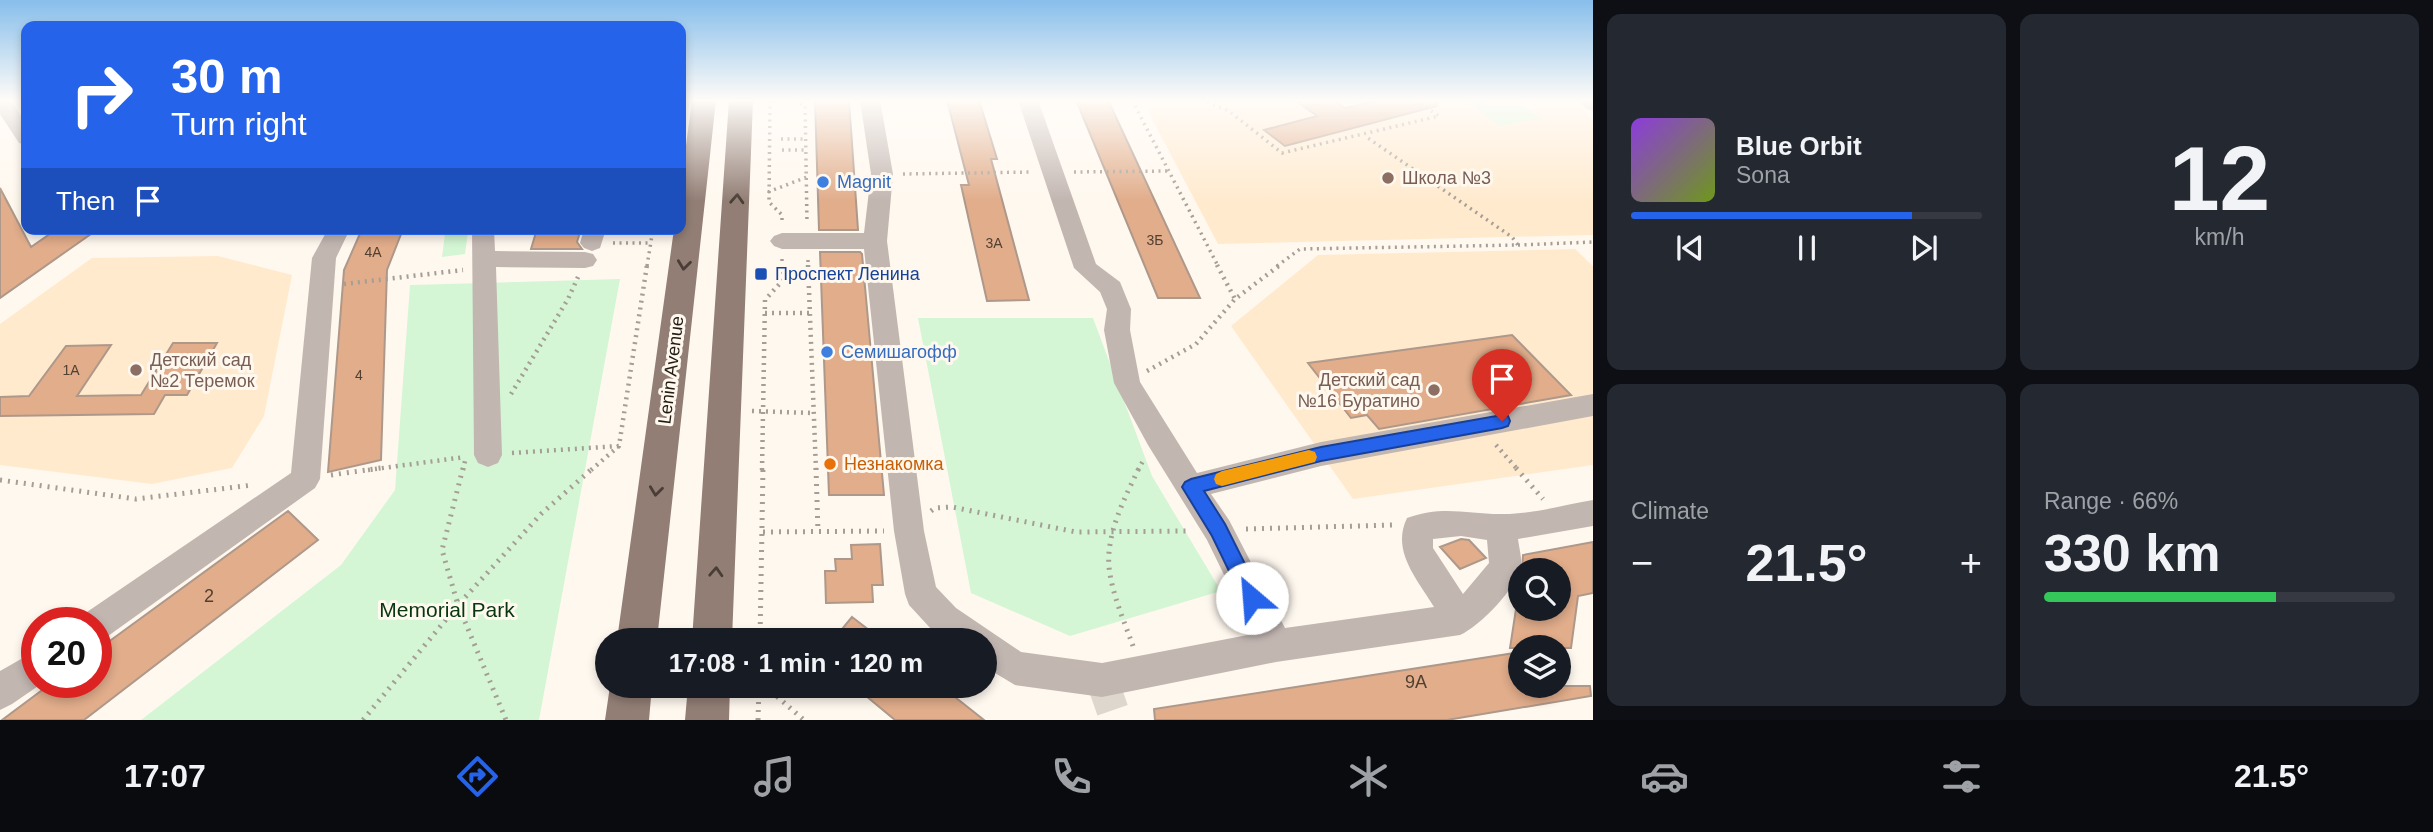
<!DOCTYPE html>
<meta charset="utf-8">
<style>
body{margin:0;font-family:Helvetica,sans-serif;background:#242831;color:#f1f3f6;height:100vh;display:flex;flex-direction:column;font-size:26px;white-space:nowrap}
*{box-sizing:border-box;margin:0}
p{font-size:23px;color:#9ea1a6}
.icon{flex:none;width:38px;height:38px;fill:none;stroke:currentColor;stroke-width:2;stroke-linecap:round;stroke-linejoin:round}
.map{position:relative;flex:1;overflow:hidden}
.drawer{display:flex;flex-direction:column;gap:14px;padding:14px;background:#0d0f14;width:840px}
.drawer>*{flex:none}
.guide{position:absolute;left:21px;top:21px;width:665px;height:214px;border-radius:14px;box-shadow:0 4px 10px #0003;background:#2563eb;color:#fff;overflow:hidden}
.buttons{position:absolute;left:1508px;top:558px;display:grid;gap:14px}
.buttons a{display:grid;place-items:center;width:63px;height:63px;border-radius:50%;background:#171b24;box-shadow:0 4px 10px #0003;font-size:35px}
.speed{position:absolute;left:21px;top:607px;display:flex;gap:14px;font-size:35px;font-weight:700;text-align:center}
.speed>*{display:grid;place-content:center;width:91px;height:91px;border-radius:50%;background:#171b24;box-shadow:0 4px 10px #0003;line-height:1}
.speed .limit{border:10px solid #d22;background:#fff;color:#111}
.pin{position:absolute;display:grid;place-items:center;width:60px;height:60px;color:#fff;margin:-72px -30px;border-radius:50% 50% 50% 0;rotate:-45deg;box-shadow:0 0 7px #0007}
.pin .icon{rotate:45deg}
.me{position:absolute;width:77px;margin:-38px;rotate:333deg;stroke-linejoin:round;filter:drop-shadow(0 0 5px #0008)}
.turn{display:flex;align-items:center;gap:24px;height:147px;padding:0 35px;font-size:32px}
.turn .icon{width:91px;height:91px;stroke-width:2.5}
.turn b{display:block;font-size:49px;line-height:60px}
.then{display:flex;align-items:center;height:66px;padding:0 35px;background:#0003;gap:14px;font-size:26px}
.big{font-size:52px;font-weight:700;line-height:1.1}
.drawer .tile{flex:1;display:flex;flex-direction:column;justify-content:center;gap:10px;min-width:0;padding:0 24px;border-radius:14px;background:#242831}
.drawer .dial{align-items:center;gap:0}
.dial b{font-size:91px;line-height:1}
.song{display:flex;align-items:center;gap:21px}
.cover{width:84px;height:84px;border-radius:10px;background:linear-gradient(135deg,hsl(270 70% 55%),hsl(80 70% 35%))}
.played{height:7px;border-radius:4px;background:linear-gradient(90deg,#2563eb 80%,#363941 80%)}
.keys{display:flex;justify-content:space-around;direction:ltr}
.heat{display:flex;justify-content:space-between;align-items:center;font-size:38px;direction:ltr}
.charge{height:10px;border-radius:5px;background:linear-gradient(90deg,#34c759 66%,#363941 0)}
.drawer .tiles{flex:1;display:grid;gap:14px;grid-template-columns:repeat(2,1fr)}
.trip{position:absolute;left:595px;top:628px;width:402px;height:70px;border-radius:35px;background:#171b24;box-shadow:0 4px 10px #0003;font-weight:700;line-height:70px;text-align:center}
.tabs{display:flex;height:112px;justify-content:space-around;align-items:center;background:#090b0e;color:#9ea1a6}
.tabs .icon{width:49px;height:49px}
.tabs .selected{color:#2563eb}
.tabs b{font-size:32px;color:#f1f3f6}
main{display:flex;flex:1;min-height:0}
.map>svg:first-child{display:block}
</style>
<main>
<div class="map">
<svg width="1593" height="720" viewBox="0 0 1593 720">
<rect width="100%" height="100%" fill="#fff8ef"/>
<!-- built -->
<path fill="#ffeace" d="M1142 100H1577L1593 121V235L1218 244Z
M1575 249 1593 266V465L1353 499 1231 326 1318 255Z
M218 256 292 275 264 416 232 468 152 484 0 465V324L92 258Z"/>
<!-- green -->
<path fill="#d4f6d4" d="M1462 100H1514L1541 118 1500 126Z
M468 232 465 254 442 257 445 234Z
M620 279 539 720H141L341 565 395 490 410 285Z
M918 318H1093L1152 476 1221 591 1070 636 971 593Z"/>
<!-- building -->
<path fill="#e1ad8b" stroke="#ae988a" stroke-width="2" d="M815 100H849L858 230H819Z
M947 100H979L997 159H991L1029 300 987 301 961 185H969Z
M1076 100H1108L1200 298H1158Z
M1295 100H1333L1345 108 1378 100H1436L1437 106 1285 146 1264 130 1317 116Z
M0 188 31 247 57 229H98L0 298Z
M362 229H403L387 270 381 460 328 472 344 270Z
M537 229H581L577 242 582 249H531Z
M820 252H860L862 254 884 495H829Z
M1512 335 1571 395 1379 429 1367 415 1351 418 1308 363Z
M173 343H217L187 395H165L154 414 0 416V397L29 396 66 346 111 345 77 396 141 395Z
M288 511 318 540 84 720H2L53 682H96V651Z
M1461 539 1469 540 1486 558 1460 569 1440 547Z
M1593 542V593L1578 596 1571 648H1510L1516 609H1559V570H1522L1523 555Z
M880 544 883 585H872L873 602 826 603 825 571H836L835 559H852L851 545Z
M852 617 882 640H833Z
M1521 652V686H1590L1591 696 1447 720H1155L1154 709Z
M854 686H941L984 720H895Z"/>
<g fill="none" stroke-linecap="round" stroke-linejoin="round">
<!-- minor-tunnel -->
<path stroke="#ded7ce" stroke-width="32" stroke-dasharray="32 17" stroke-linecap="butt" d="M1102 680 1116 720"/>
<!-- path-far2 -->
<path stroke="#a59e96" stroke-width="3.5" stroke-dasharray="2 4.5" stroke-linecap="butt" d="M770 100 769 202 782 215V223
M795 100 804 106
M805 100 807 223
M1132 100 1218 266
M1201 100 1229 111 1282 153 1439 116 1415 100
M781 139H806
M782 150H806
M1074 172 1168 171
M903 174 1031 172
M768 192 807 177
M613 243H651
M1518 245 1593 242
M782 259V266
M808 260V266
M647 266 653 229
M1277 266 1300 249 1518 245 1512 237 1365 136"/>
<!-- path-far1 -->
<path stroke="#a59e96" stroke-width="4.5" stroke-dasharray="2 5" stroke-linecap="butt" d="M808 265 816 470
M1217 265 1235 299
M344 284 463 270
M765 313H810
M1147 371 1196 344 1235 299 1280 265
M511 394 568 299 578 277
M752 411 813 413
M1496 445 1518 470
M512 453 619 446
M368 470 465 457
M463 470 465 461
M591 470 619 446 647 265
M762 470 765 300 783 280 782 265
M1138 470 1144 459"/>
<!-- path -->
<path stroke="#a59e96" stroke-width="5" stroke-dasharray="2 6" stroke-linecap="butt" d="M463 468 442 550 458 605 506 720
M816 468 818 532
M1516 468 1543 499
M331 475 381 468
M0 480 136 499 253 485
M931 511 935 508 952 507 1076 532 1188 531
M1246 529 1394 525
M763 532 884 531
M760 640 763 468
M1133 646C1124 621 1112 594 1109 567 1106 534 1125 497 1139 468
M765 686 804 720
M363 720 458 605 541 514 593 468
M758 720 759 686"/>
<!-- minor -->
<path fill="#c2b6b1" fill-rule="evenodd" d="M0 100H11L26 124V145L19 143 0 114Z
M860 100H880L893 174 887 241 924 531 936 587 956 608 1021 652 1102 663 1253 634 1207 540 1148 445 1114 383 1104 330 1107 309 1100 292 1074 268 1018 100H1038L1096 264 1120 282 1131 309 1130 330 1140 382 1197 473 1321 442 1593 394V416L1321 466 1211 494 1229 520 1285 628 1434 607C1417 579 1391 551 1407 518 1442 505 1467 514 1500 514 1530 515 1563 505 1593 500V526L1518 539C1519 547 1522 558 1521 566 1518 587 1479 627 1460 635L1276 662 1102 697 1015 685 985 667V640H947L932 630 909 605 905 594 894 531 864 249H782L774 246 770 241 774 236 782 233H864L871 174ZM1461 536 1487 540 1489 563 1463 594 1433 548V539Z
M1579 100H1593V111L1586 109Z
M328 229H350L336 258 320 479 315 488 108 636 96 641V623H80L84 614 291 473 312 258Z
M472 229H494L495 251 585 252 593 254 597 260 593 266 585 268 496 267 502 455 498 463 488 467 478 463 474 455Z
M584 229H606L600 248 592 251 584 248 580 243Z
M37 650V682H44L12 704 0 710V671Z"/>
<!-- major -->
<path fill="#927e75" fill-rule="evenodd" d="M692 100H716L657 640H617L674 229H681V183Z
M729 100H753L732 640H692Z
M610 686H652L649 720H605Z
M688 686H730L729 720H685Z"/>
</g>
<!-- one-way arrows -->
<defs><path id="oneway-chevron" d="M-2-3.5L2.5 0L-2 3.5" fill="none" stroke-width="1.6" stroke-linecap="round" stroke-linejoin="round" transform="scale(1.75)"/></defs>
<g stroke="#493e35">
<use href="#oneway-chevron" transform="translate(737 199) rotate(-87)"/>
<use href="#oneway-chevron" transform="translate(684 265) rotate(97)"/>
<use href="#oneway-chevron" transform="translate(656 491) rotate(97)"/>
<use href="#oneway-chevron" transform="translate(716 572) rotate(-87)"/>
</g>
<!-- sky -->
<linearGradient id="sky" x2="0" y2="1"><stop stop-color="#87beeb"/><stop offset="0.5" stop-color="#fffcf8"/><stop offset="1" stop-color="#fffcf8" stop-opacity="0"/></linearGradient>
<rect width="1593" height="201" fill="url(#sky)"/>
<!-- route -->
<path fill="#2563eb" stroke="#184099" stroke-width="2" d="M1502 415 1508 416 1510 421 1508 426 1502 428 1321 461 1204 491 1225 524 1262 598 1259 604 1252 607 1245 604 1212 536 1182 487 1185 482 1191 479 1321 447Z"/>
<!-- slow -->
<path fill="#f59e0b" d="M1309 450 1315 452 1317 457 1315 462 1222 486 1216 484 1214 479 1216 474 1222 471Z"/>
<!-- markers -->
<g fill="#8d6e63" stroke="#fff8ef" stroke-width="2.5">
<circle cx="1388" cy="178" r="7"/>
<circle cx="136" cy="370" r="7"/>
<circle cx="1434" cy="390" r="7"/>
</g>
<g fill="#3f7fe0" stroke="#fff8ef" stroke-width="2.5">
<circle cx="823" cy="182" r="7"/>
<circle cx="827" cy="352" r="7"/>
</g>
<rect fill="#1a4fb4" stroke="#fff8ef" stroke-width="2.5" x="754" y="267" width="14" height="14" rx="3.5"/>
<circle fill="#e8710a" stroke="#fff8ef" stroke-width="2.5" cx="830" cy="464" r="7"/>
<g text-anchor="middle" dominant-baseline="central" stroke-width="6" stroke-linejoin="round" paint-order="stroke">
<!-- number labels -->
<g font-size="14" fill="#514031">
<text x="1155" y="240">3Б</text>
<text x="994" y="243">3А</text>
<text x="373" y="252">4А</text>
<text x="71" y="370">1А</text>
<text x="359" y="375">4</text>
</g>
<!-- education labels -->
<g font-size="18" fill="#785e54" stroke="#fff8ef" text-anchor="start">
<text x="1402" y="178">Школа №3</text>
<text x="150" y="360">Детский сад<tspan x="150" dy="21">№2 Теремок</tspan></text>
<text x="1420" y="380" text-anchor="end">Детский сад<tspan x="1420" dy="21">№16 Буратино</tspan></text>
</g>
<!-- shop labels -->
<g font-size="18" fill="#366cbe" stroke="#fff8ef" text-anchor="start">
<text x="837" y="182">Magnit</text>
<text x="841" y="352">Семишагофф</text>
</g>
<!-- transit labels -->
<g font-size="18" fill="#164399" stroke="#fff8ef" text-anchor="start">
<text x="775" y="274">Проспект Ленина</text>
</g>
<!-- street labels -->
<g font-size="18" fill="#211b13" stroke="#fff8ef">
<text transform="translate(671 370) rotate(-83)">Lenin Avenue</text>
</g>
<!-- food labels -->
<g font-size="18" fill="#c56008" stroke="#fff8ef" text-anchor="start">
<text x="844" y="464">Незнакомка</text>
</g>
<!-- near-number labels -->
<g font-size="18" fill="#514031">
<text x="209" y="596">2</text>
<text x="1416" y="682">9А</text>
</g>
<!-- near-park labels -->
<g font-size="21" fill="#06370e" stroke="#fff8ef">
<text x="447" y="609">Memorial Park</text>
</g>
</g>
</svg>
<div class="buttons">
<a><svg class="icon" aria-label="search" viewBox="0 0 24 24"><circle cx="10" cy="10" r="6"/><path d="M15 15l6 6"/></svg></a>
<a><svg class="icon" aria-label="layers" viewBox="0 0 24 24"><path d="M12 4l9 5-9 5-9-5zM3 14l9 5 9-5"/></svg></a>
</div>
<div class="speed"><div class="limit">20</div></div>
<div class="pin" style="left:1502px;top:421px;background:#d93025"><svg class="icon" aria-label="arrive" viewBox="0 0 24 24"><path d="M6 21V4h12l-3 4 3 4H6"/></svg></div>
<svg class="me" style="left:1252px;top:598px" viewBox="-20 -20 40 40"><circle r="19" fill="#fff"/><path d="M0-13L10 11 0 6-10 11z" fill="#2563eb"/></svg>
<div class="trip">17:08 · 1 min · 120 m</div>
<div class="guide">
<div class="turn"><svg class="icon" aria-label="right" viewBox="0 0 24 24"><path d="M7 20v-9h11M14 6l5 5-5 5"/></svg><div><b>30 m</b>Turn right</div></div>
<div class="then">Then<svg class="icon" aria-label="arrive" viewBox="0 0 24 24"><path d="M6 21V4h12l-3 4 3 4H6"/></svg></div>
</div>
</div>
<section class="drawer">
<div class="tiles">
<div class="tile">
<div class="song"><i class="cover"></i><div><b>Blue Orbit</b><p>Sona</p></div></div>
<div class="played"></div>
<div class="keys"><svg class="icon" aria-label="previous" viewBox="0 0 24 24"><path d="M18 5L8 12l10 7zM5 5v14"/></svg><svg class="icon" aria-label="pause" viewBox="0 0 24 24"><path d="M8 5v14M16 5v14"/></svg><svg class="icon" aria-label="next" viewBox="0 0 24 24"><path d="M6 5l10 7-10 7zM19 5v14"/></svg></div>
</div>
<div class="tile dial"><b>12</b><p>km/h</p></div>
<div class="tile"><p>Climate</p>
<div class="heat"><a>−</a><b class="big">21.5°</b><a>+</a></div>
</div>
<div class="tile"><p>Range · 66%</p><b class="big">330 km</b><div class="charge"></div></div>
</div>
</section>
</main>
<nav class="tabs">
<b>17:07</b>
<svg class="icon selected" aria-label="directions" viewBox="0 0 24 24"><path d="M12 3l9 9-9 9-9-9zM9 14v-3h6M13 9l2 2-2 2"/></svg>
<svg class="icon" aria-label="music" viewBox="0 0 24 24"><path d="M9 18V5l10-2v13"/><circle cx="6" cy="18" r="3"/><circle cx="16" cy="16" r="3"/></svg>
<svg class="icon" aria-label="phone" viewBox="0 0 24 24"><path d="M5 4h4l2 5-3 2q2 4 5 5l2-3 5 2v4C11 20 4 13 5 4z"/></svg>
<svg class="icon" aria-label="climate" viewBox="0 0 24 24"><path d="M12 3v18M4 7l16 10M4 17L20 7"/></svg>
<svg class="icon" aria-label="car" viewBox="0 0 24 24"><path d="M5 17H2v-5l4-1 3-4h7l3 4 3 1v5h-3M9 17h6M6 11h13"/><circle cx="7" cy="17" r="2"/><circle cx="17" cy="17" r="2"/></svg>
<svg class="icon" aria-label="filters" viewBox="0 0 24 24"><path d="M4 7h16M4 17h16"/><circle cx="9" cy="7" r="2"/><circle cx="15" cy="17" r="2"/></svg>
<b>21.5°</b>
</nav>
